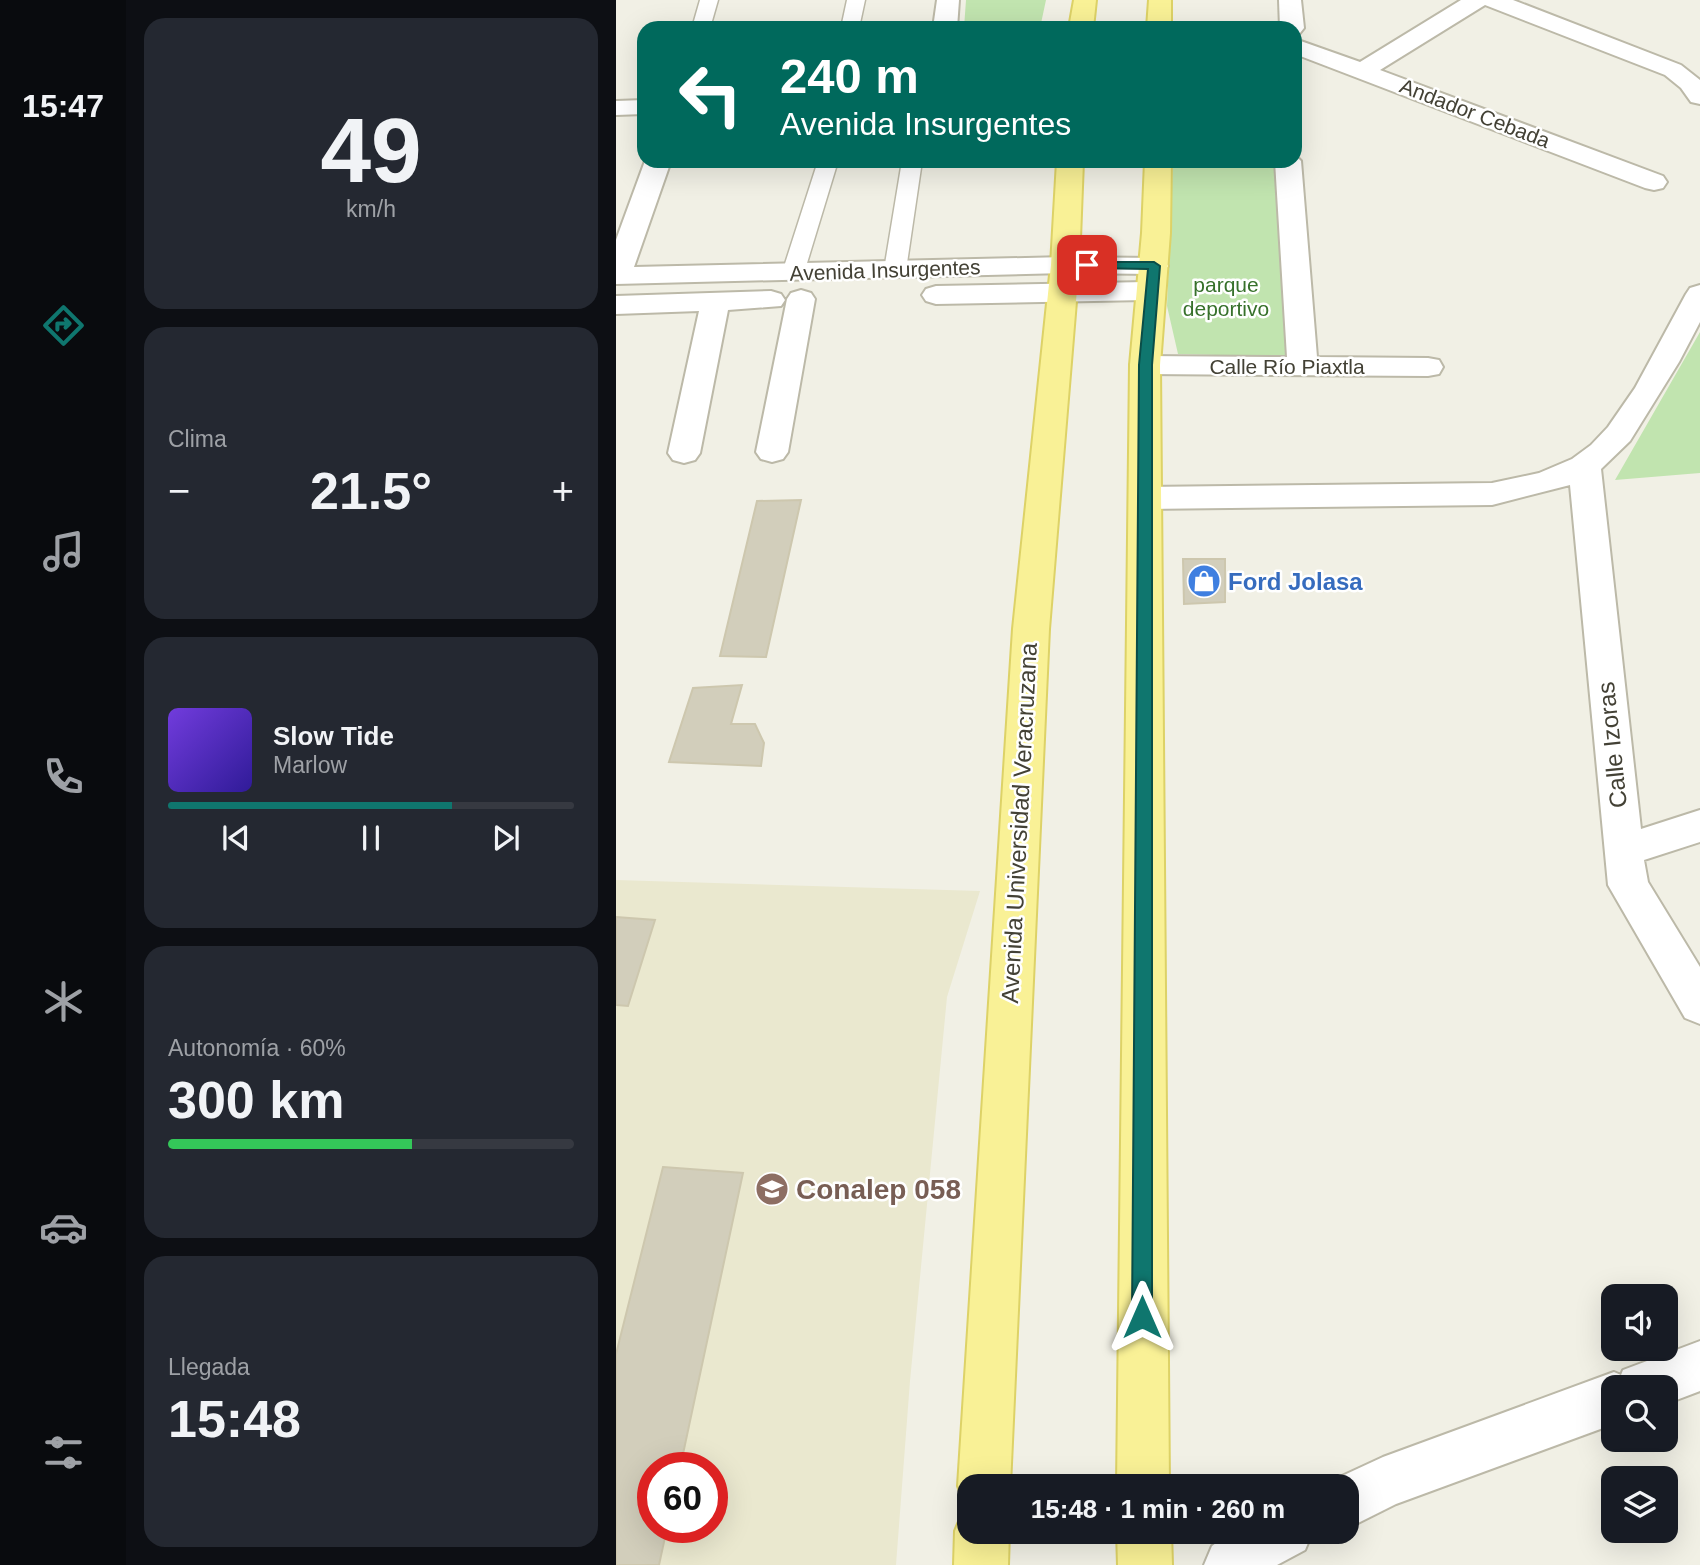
<!DOCTYPE html>
<html lang="es">
<meta charset="utf-8">
<style>
body{margin:0;font-family:Arial,sans-serif;background:#242831;color:#f1f3f6;height:100vh;display:flex;flex-direction:column;font-size:26px;white-space:nowrap}
*{box-sizing:border-box;margin:0}
p{font-size:23px;color:#9ea1a6}
.icon{flex:none;width:38px;height:38px;fill:none;stroke:currentColor;stroke-width:2;stroke-linecap:round;stroke-linejoin:round}
.map{position:relative;flex:1;overflow:hidden}
.sheet{display:flex;flex-direction:column;gap:18px;padding:18px;background:#0d0f14;width:490px}
.sheet>*{flex:none}
.top-card{position:absolute;left:21px;top:21px;width:665px;height:147px;border-radius:21px;box-shadow:0 7px 28px #0002;background:#00695c;color:#fff;overflow:hidden}
.fabs{position:absolute;left:985px;top:1284px;display:grid;gap:14px}
.fabs a{display:grid;place-items:center;width:77px;height:77px;border-radius:14px;background:#171b24;box-shadow:0 7px 28px #0002;font-size:35px}
.speed{position:absolute;left:21px;top:1452px;display:flex;gap:14px;font-size:35px;font-weight:700;text-align:center}
.speed>*{display:grid;place-content:center;width:91px;height:91px;border-radius:50%;background:#171b24;box-shadow:0 7px 28px #0002;line-height:1}
.speed .limit{border:10px solid #d22;background:#fff;color:#111}
.pin{position:absolute;display:grid;place-items:center;width:60px;height:60px;color:#fff;margin:-30px;border-radius:14px;box-shadow:0 4px 10px #0006}
.me{position:absolute;width:77px;margin:-38px;rotate:0deg;stroke-linejoin:round;filter:drop-shadow(0 0 5px #0008)}
.turn{display:flex;align-items:center;gap:24px;height:147px;padding:0 28px;font-size:32px}
.turn .icon{width:91px;height:91px;stroke-width:2.5}
.turn b{display:block;font-size:49px;line-height:60px}
.big{font-size:52px;font-weight:700;line-height:1.1}
.sheet .tile{flex:1;display:flex;flex-direction:column;justify-content:center;gap:10px;min-width:0;padding:0 24px;border-radius:21px;background:#242831}
.sheet .dial{align-items:center;gap:0}
.dial b{font-size:91px;line-height:1}
.song{display:flex;align-items:center;gap:21px}
.cover{width:84px;height:84px;border-radius:10px;background:linear-gradient(135deg,hsl(260 70% 55%),hsl(250 70% 35%))}
.played{height:7px;border-radius:4px;background:linear-gradient(90deg,#0f766e 70%,#363941 70%)}
.keys{display:flex;justify-content:space-around;direction:ltr}
.heat{display:flex;justify-content:space-between;align-items:center;font-size:38px;direction:ltr}
.charge{height:10px;border-radius:5px;background:linear-gradient(90deg,#34c759 60%,#363941 0)}
.trip{position:absolute;left:341px;top:1474px;width:402px;height:70px;border-radius:21px;background:#171b24;box-shadow:0 7px 28px #0002;font-weight:700;line-height:70px;text-align:center}
main{display:flex;flex:1;min-height:0}
.tabs{display:flex;flex-direction:column;width:126px;justify-content:space-around;align-items:center;background:#090b0e;color:#9ea1a6}
.tabs .icon{width:49px;height:49px}
.tabs .current{color:#0f766e}
.tabs b{font-size:32px;color:#f1f3f6}
.map>svg:first-child{display:block}
</style>
<main>
<nav class="tabs">
<b>15:47</b>
<svg class="icon current" aria-label="directions" viewBox="0 0 24 24"><path d="M12 3l9 9-9 9-9-9zM9 14v-3h6M13 9l2 2-2 2"/></svg>
<svg class="icon" aria-label="music" viewBox="0 0 24 24"><path d="M9 18V5l10-2v13"/><circle cx="6" cy="18" r="3"/><circle cx="16" cy="16" r="3"/></svg>
<svg class="icon" aria-label="phone" viewBox="0 0 24 24"><path d="M5 4h4l2 5-3 2q2 4 5 5l2-3 5 2v4C11 20 4 13 5 4z"/></svg>
<svg class="icon" aria-label="climate" viewBox="0 0 24 24"><path d="M12 3v18M4 7l16 10M4 17L20 7"/></svg>
<svg class="icon" aria-label="car" viewBox="0 0 24 24"><path d="M5 17H2v-5l4-1 3-4h7l3 4 3 1v5h-3M9 17h6M6 11h13"/><circle cx="7" cy="17" r="2"/><circle cx="17" cy="17" r="2"/></svg>
<svg class="icon" aria-label="filters" viewBox="0 0 24 24"><path d="M4 7h16M4 17h16"/><circle cx="9" cy="7" r="2"/><circle cx="15" cy="17" r="2"/></svg>
</nav>
<section class="sheet">
<div class="tile dial"><b>49</b><p>km/h</p></div>
<div class="tile"><p>Clima</p>
<div class="heat"><a>−</a><b class="big">21.5°</b><a>+</a></div>
</div>
<div class="tile">
<div class="song"><i class="cover"></i><div><b>Slow Tide</b><p>Marlow</p></div></div>
<div class="played"></div>
<div class="keys"><svg class="icon" aria-label="previous" viewBox="0 0 24 24"><path d="M18 5L8 12l10 7zM5 5v14"/></svg><svg class="icon" aria-label="pause" viewBox="0 0 24 24"><path d="M8 5v14M16 5v14"/></svg><svg class="icon" aria-label="next" viewBox="0 0 24 24"><path d="M6 5l10 7-10 7zM19 5v14"/></svg></div>
</div>
<div class="tile"><p>Autonomía · 60%</p><b class="big">300 km</b><div class="charge"></div></div>
<div class="tile"><p>Llegada</p><b class="big">15:48</b></div>
</section>
<div class="map">
<svg width="1084" height="1565" viewBox="0 0 1084 1565">
<rect width="100%" height="100%" fill="#f1f0e5"/>
<!-- education -->
<path fill="#eae8cf" fill-rule="evenodd" d="M0 880 364 891 331 997 294 1381 280 1565H0ZM37 1468H96V1528H37Z"/>
<!-- green -->
<path fill="#c1e4af" d="M350 0H430L424 28H348Z
M557 161H663L671 357 562 354 551 306Z
M1084 332V473L999 480Z"/>
<!-- building -->
<path fill="#d2cebb" stroke="#cdc7ae" stroke-width="2" d="M185 500 150 657 104 656 141 501Z
M567 559H609V602L568 604Z
M126 685 115 724H139L148 743 145 766 53 762 77 688Z
M0 917 39 920 12 1006 0 1005Z
M47 1167 127 1173 64 1468H37V1528H51L43 1565H0V1354Z"/>
<g fill="none" stroke-linecap="round" stroke-linejoin="round">
<defs>
<path id="pedestrian" d="M84 0H102L94 28H76Z
M231 0H249L243 28H225Z
M202 161H222L188 273 185 278H169L166 273Z
M286 161H306L290 270 287 275H271L268 270Z"/>
<path id="minor" d="M321 0H343L341 28H317Z
M663 0H685L688 28 684 33 679 34V28H664Z
M845 0H897L1065 65 1084 80V104L1075 102 1065 88 1049 75 869 5 764 70 1047 176 1051 182 1047 188 1038 190 1029 188 679 54V39L744 62Z
M28 100V114L0 115V101Z
M679 155 685 161 701 357 812 358 823 360 827 367 823 374 812 376 529 374 518 372 514 365 518 358 529 356 671 357 659 161H679Z
M29 161H55L18 267 449 257 538 258 548 260 552 266 548 272 538 274 449 273 0 284V240Z
M530 282 540 285 544 291 540 297 530 300 320 304 310 301 306 295 310 289 320 286Z
M1084 285V322L1063 362 1014 441 985 469 1025 829 1084 810V842L1028 860 1032 882 1084 967V1024L1069 1018 992 885 954 485 876 505 529 509 517 506 513 498 517 490 529 487 876 483 923 473 956 459 975 445 992 427 1019 388 1070 294 1074 288Z
M185 290 195 293 199 299 172 452 167 459 156 462 145 459 140 452 171 299 175 293Z
M155 291 165 294 169 300 165 306 112 310 84 453 79 460 68 463 57 460 52 453 83 311 0 314V296Z
M1084 1341V1391L1050 1404V1388H998V1424L780 1504 732 1528V1486H712L713 1482 767 1457 998 1372 1005 1375 1007 1370Z
M616 1531H697L689 1550 661 1565H588L596 1546Z"/>
<path id="primary" d="M458 0H480L477 28H453Z
M533 0H555V28H531Z
M441 161H467L463 265 433 629 394 1486H354V1506L349 1505 342 1486 397 629 435 265Z
M529 161H555L554 233 544 365 553 1486H501L514 365 526 233Z
M354 1509V1531H393L392 1565H338L339 1531 347 1512Z
M501 1531H555L556 1565H502Z"/>
</defs>
<!-- pedestrian casing -->
<use href="#pedestrian" stroke="#bcb9a8" stroke-width="3"/>
<!-- minor casing -->
<use href="#minor" stroke="#bcb9a8" stroke-width="4"/>
<!-- primary casing -->
<use href="#primary" stroke="#ddd267" stroke-width="4"/>
<!-- pedestrian -->
<use href="#pedestrian" fill="#fff" fill-rule="evenodd"/>
<!-- minor -->
<use href="#minor" fill="#fff" fill-rule="evenodd"/>
<!-- primary -->
<use href="#primary" fill="#f9f196" fill-rule="evenodd"/>
</g>
<!-- route -->
<path fill="#0f766e" stroke="#0a4d48" stroke-width="2" d="M467 262H538L544 266 536 365V1317L533 1324 526 1327 519 1324 516 1317 523 365 532 269 471 268 465 265Z"/>
<!-- icons -->
<defs>
<symbol id="shop-disc" viewBox="-11 -11 22 22"><circle r="9.5" fill="#3f7fe0" stroke="#fff"/><path d="M-5-2.5h2.3a2.7 3.5 0 0 1 5.4 0H5L5.5 6h-11ZM-1.5-2.5h3a1.5 2.3 0 0 0-3 0Z" fill="#fff"/></symbol>
<symbol id="university-disc" viewBox="-11 -11 22 22"><circle r="9.5" fill="#8d6e63" stroke="#fff"/><path d="M0-5L7-2L0 1L-7-2ZM-4 1L0 2.5L4 1V4Q0 6-4 4Z" fill="#fff"/></symbol>
</defs>
<g fill-rule="evenodd">
<use href="#shop-disc" x="569" y="562" width="38" height="38"/>
<use href="#university-disc" x="137" y="1170" width="38" height="38"/>
</g>
<g text-anchor="middle" dominant-baseline="central" stroke-width="5" stroke-linejoin="round" paint-order="stroke">
<!-- far-street labels -->
<g font-size="21" fill="#434135" stroke="#fff">
<text transform="translate(859 113) rotate(21)">Andador Cebada</text>
<text transform="translate(269 270) rotate(-2)">Avenida Insurgentes</text>
<text x="671" y="366">Calle Río Piaxtla</text>
</g>
<!-- far-park labels -->
<g font-size="21" fill="#37712b" stroke="#fff">
<text x="610" y="284">parque<tspan x="610" dy="24">deportivo</tspan></text>
</g>
<!-- shop labels -->
<g font-size="24" font-weight="bold" fill="#366cbe" stroke="#fff" text-anchor="start">
<text x="612" y="581">Ford Jolasa</text>
</g>
<!-- street labels -->
<g font-size="24" fill="#434135" stroke="#fff">
<text transform="translate(996 745) rotate(-96)">Calle Izoras</text>
<text transform="translate(403 823) rotate(-87)">Avenida Universidad Veracruzana</text>
</g>
<!-- near-education labels -->
<g font-size="28" font-weight="bold" fill="#785e54" stroke="#fff" text-anchor="start">
<text x="180" y="1189">Conalep 058</text>
</g>
</g>
</svg>
<div class="fabs">
<a><svg class="icon" aria-label="sound" viewBox="0 0 24 24"><path d="M4 9h4l5-4v14l-5-4H4zM17 9q2 3 0 6"/></svg></a>
<a><svg class="icon" aria-label="search" viewBox="0 0 24 24"><circle cx="10" cy="10" r="6"/><path d="M15 15l6 6"/></svg></a>
<a><svg class="icon" aria-label="layers" viewBox="0 0 24 24"><path d="M12 4l9 5-9 5-9-5zM3 14l9 5 9-5"/></svg></a>
</div>
<div class="speed"><div class="limit">60</div></div>
<div class="pin" style="left:471px;top:265px;background:#d93025"><svg class="icon" aria-label="arrive" viewBox="0 0 24 24"><path d="M6 21V4h12l-3 4 3 4H6"/></svg></div>
<svg class="me" style="left:526px;top:1317px" viewBox="-20 -20 40 40"><path d="M0-17L14 15 0 8-14 15z" fill="#0f766e" stroke="#fff" stroke-width="4"/></svg>
<div class="trip">15:48 · 1 min · 260 m</div>
<div class="top-card">
<div class="turn"><svg class="icon" aria-label="left" viewBox="0 0 24 24"><path d="M17 20v-9H6M10 6l-5 5 5 5"/></svg><div><b>240 m</b>Avenida Insurgentes</div></div>
</div>
</div>
</main>
